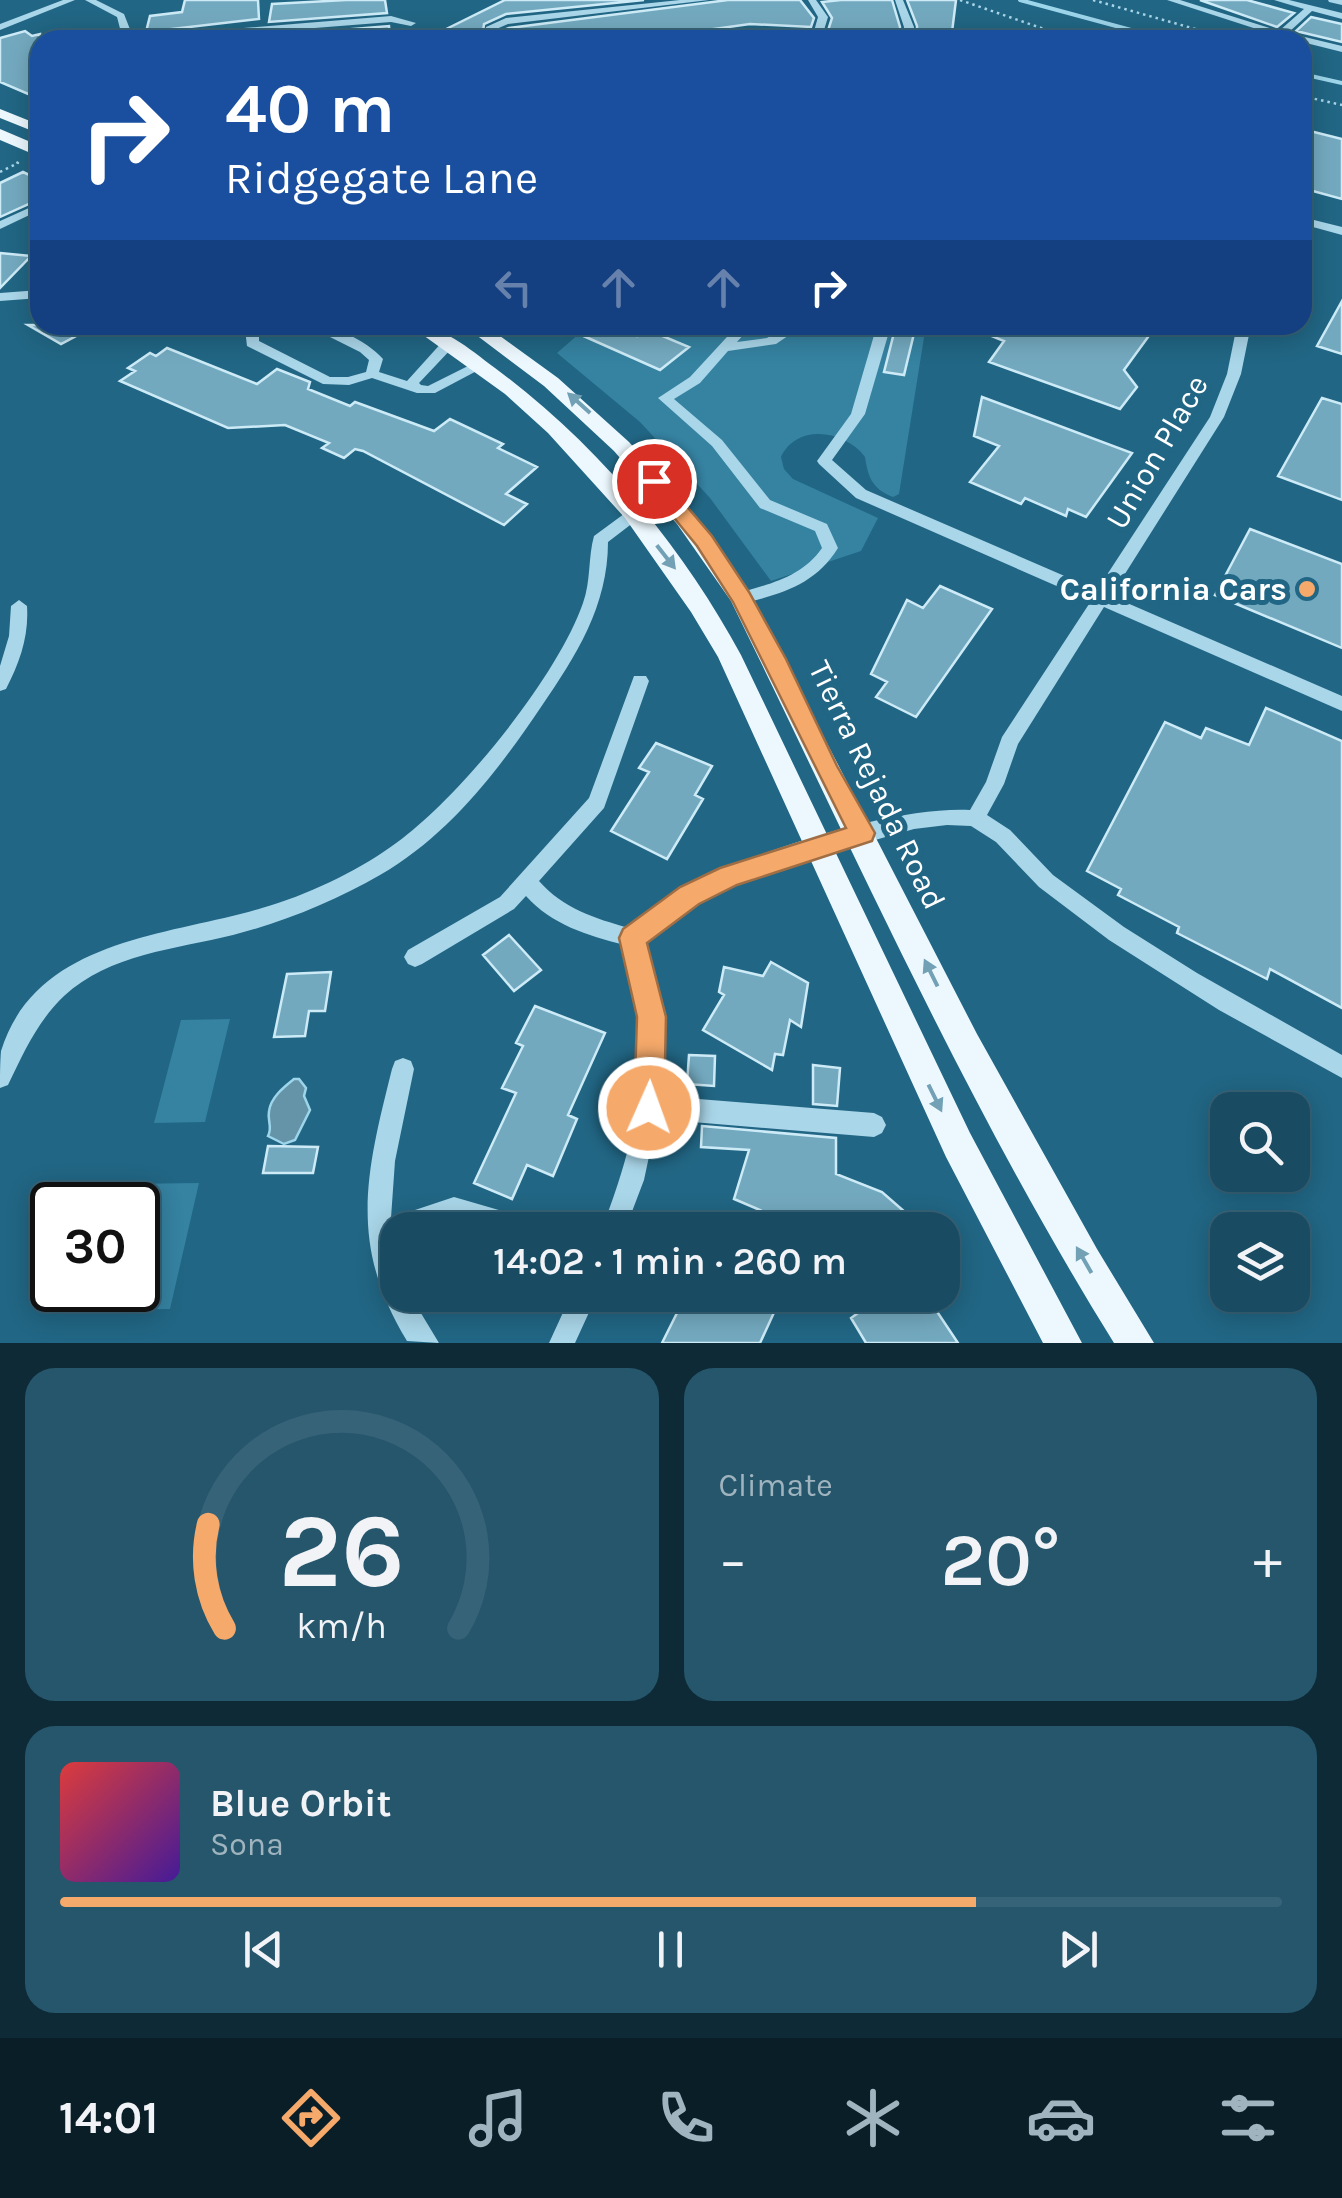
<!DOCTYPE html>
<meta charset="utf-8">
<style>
body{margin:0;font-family:Karla,sans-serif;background:#26566c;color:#f1f3f6;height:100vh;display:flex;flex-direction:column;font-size:38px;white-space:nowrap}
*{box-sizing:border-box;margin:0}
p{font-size:32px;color:#9fb4be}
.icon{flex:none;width:55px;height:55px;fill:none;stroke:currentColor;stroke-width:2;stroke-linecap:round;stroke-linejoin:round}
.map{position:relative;height:1343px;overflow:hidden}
.side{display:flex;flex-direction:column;gap:25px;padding:25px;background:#0e2a36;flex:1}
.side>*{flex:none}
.top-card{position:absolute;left:30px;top:30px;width:1282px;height:305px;border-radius:30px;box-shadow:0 5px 25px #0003,0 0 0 2px #376378;background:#1a4fa0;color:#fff;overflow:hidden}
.tools{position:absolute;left:1210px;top:1092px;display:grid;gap:20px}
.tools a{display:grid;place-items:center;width:100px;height:100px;border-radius:20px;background:#194c63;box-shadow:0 5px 25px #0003,0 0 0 2px #376378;font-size:50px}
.speed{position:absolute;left:30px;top:1182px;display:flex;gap:20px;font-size:50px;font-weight:700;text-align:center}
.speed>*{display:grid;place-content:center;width:130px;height:130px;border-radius:50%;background:#194c63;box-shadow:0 5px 25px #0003,0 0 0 2px #376378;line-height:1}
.speed .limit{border:5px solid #111;border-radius:15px;background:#fff;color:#111}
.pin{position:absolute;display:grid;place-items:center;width:85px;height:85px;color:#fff;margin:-42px;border:5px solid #fff;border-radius:50%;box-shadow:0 2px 10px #0007}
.me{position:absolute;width:110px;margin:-55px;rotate:2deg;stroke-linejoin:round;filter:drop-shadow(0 0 8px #0008)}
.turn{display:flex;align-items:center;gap:35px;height:210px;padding:0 30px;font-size:45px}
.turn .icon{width:130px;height:130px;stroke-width:2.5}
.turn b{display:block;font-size:70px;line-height:85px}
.lanes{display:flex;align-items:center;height:95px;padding:0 30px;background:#0003;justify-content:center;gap:50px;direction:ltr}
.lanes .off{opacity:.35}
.big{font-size:75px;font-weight:600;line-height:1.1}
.side .card{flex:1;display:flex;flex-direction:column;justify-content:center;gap:15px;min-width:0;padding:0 35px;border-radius:30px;background:#26566c}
.side .dial{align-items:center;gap:0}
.dial svg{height:260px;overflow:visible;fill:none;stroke:#376378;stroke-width:7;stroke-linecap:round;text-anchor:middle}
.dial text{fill:#f1f3f6;stroke:none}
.song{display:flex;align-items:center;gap:30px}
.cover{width:120px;height:120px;border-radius:15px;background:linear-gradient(135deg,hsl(0 70% 55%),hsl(260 70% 35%))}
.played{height:10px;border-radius:5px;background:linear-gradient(90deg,#f5a96a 75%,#376378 75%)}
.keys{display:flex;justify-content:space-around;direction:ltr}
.heat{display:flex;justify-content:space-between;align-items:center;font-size:55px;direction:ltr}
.side .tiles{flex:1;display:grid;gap:25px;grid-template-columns:1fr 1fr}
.card:last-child{grid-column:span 2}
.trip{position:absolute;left:380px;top:1212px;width:580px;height:100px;border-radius:30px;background:#194c63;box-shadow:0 5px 25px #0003,0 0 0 2px #376378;font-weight:600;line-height:100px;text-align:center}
.tabs{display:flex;height:160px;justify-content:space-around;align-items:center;background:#0a1e28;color:#9fb4be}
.tabs .icon{width:70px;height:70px}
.tabs .selected{color:#f5a96a}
.tabs b{font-size:45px;color:#f1f3f6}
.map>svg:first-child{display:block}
</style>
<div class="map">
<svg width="1342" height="1343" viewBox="0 0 1342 1343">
<rect width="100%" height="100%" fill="#216684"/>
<!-- green -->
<path fill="#3582a1" d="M589 325H926L899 494 893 497C872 489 868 477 865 457 845 430 797 423 781 457L784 469 793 479 878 518 861 551 771 581 710 498 640 422 557 353Z
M230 1019 205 1122 154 1123 181 1020Z
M199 1183 170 1309 92 1310 97 1290H138V1205H121L126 1184Z"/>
<!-- water -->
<path fill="#6594a9" stroke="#9dd5ea" stroke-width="2.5" d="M294 1079H299L306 1088 304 1096 310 1110 295 1140 284 1144 268 1136C273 1126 267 1122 269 1111 271 1097 284 1087 294 1079Z"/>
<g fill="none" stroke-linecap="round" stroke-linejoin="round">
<!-- stream -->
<path stroke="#9dd5ea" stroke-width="4" d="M1020 0 1168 40
M1302 74 1342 83"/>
</g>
<!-- building -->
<path fill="#73a9bf" stroke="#cdebf7" stroke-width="2.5" d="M185 0H258L259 19 146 32 150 16 182 12Z
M346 0H385L387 13 269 22 272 4Z
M505 0H644L506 14 484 24 482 40H424Z
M728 0H800L814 18 811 27 750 24 664 36 660 40H500L498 32 509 28Z
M841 0H892L900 27 899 40H825L832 18 822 2Z
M907 0H956L951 40H917V26Z
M1200 0H1247L1294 13 1277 27Z
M1311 17 1342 24V42L1296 31Z
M389 26 390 40H266L267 36Z
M25 31 32 36 40 34V99L0 82V38Z
M1302 129 1342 139V199L1302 188Z
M23 172 40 180V199L0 217V183Z
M0 253 31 256 0 288Z
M1342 301V354L1317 346Z
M28 325H97L61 344Z
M608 325 637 336 646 329 689 347 660 370 561 326Z
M896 325H916L904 375 884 372Z
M965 325H1126L1151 333 1124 370 1137 387 1120 409 989 362 1004 341Z
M167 348 257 384 277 369 310 382 308 389 350 406 355 402 434 431 450 419 503 444 498 448 537 467 506 494 527 504 504 525 363 451 355 449 344 458 322 448 329 443 285 425 228 428 120 381 135 371 128 368 150 353 156 356Z
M982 397 1132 453 1086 517 1068 509 1066 516 1025 498 1021 504 970 482 999 446 974 436Z
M1322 398 1342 404V500L1278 476Z
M1250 529 1342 564V648L1215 595Z
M940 586 992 609 916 717 876 697 887 682 871 674 907 600 923 608Z
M1266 708 1342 741V1008L1270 969 1267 979 1177 933 1179 927 1118 895 1121 889 1087 871 1165 722 1201 738 1206 728 1249 745Z
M656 743 712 766 695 795 703 799 667 859 611 831 649 772 639 768Z
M509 935 541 970 514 991 483 955Z
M771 962 808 983 801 1027 790 1020 783 1055 775 1054 772 1070 703 1030 724 995 719 992 724 967 763 976Z
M331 972 325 1011H309L305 1036 274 1037 287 974Z
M535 1006 605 1033 568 1115 577 1119 553 1176 527 1165 512 1199 474 1183 516 1093 502 1088 523 1046 516 1043Z
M689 1055 715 1056 714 1086 687 1084Z
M813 1065 840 1068 837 1106 813 1104Z
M702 1126 836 1138V1174L882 1192 906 1213 902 1230H743L760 1210 734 1199 749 1150 701 1147Z
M268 1146 318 1147 313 1173H263Z
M686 1295H759L777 1306 760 1343H662Z
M883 1295H926L958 1343H866L851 1318Z"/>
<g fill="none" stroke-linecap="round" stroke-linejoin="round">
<!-- path -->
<path stroke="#a9d6e9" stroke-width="2.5" stroke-dasharray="2.5 4" stroke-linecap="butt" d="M960 0 1076 40
M1093 0 1234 40
M1302 96 1342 105
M0 172 18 163 13 160"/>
<!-- minor -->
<path fill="#a9d6e9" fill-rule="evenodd" d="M63 0H75L0 30V24Z
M85 0H96L124 14 133 37 391 16 416 23 411 26 391 22 163 40H123L117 17Z
M680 0H709L508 24 494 30 496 40H486V27L506 18Z
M808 0H816L828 17 821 40H811L812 37 751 34 664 40 751 28 814 31 818 17Z
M895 0H903L914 27 913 40H903L904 27Z
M1167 0H1180L1279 31 1304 9 1274 0H1289L1342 13V19L1312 11 1288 33 1342 46V52L1278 36Z
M1328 0H1342V5L1329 2Z
M40 203V210L0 229V221Z
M1302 217 1342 227V235L1302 224Z
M40 290V298L0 301V293Z
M173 325H193L196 328 189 332Z
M249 325H264L259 330V341L330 377H348L366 372 369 360 360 352 306 325C333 325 365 339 383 359L379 372 407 381 444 340H454V346L419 383 421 385 428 386 476 362H486L488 365 435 393H417L372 378 349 385 323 384 247 346 245 329Z
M738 325H752L737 342 767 338 788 325H804L776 344 728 351 700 383 674 399 722 440 770 500 827 524 838 548C815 585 781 594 741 604L735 602 733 598 735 594C769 584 801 578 822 548L815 531 760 508 712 446 658 398 690 377Z
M877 325H891L865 414 832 460 866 490 1097 590 1210 417 1227 374 1237 325H1251L1241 374 1224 417 1111 596 1342 696V711L1104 607 1018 744 1004 784 987 815 1010 830 1053 875 1124 927 1197 973 1342 1055V1078L1219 1010 1109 940 1039 887 996 842 971 826 947 825 914 829 790 864 701 899 644 942 663 1020 661 1096 874 1113 882 1117 886 1125 882 1133 874 1137 657 1119 644 1180 625 1230H601C628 1163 649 1085 640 1012 637 989 630 967 624 945 587 935 552 925 526 896L514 909 422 964 415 967 408 964 404 957 408 950 500 897 589 798 634 676H646L649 681 604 808 539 881C564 909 594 918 629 928 648 914 666 898 686 887 755 851 894 806 970 810L986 782 1002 737 1091 601 856 498 819 464 817 461 851 414Z
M674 498 682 503 679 507 638 519 608 542C608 606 576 656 541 707 498 771 448 836 380 875 335 901 284 922 233 935 176 949 109 954 64 996 37 1022 24 1052 8 1085L0 1088C0 1077 0 1062 1 1051 36 938 170 936 262 908 307 895 354 873 392 846 457 801 557 678 583 603 591 581 588 557 594 536L628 511Z
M19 600 27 606C29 636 20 662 6 689L0 691V666L9 636 11 606Z
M403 1058 411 1061 414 1069 395 1161 391 1218 454 1197 526 1218 535 1221 538 1230H484L454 1221 429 1230H398V1241L393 1242 398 1262V1295H410L439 1343 407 1341C348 1244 366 1173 392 1069L395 1061Z
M571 1295H597L575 1343H549Z"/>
<!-- major -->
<path fill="#ecf8fe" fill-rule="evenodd" d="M0 109 40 125V134L0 118Z
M0 129 40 146V157L0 140Z
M409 325C443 325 468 348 495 368 596 443 681 544 741 655L970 1133 1082 1343H1043L946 1157 718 657 691 612 625 518 548 433 505 394Z
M463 325H485L558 378 629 442 692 513 749 592 977 1034 1097 1249 1154 1343H1114C967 1107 853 850 731 601L677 524 614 451 544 386Z"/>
</g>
<!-- one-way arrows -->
<defs><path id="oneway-solid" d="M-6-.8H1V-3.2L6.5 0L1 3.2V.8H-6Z" transform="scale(2.5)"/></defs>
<g fill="#72a0b5">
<use href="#oneway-solid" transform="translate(579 403) rotate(-138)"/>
<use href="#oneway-solid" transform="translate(666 557) rotate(52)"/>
<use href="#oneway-solid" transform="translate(931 973) rotate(-116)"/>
<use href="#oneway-solid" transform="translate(935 1098) rotate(64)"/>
<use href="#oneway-solid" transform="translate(1084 1260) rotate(-120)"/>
</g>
<!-- route -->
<path fill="#f5a96a" stroke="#9f6e45" stroke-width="2.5" d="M654 474 661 476 712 536 749 592 786 659 837 766 875 833 872 841 737 885 699 904 647 943 666 1017 664 1108 660 1118 649 1123 638 1118 634 1108 637 1017 619 938 623 929 680 887 720 868 846 828 733 602 697 546 644 481Z"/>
<!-- markers -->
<circle fill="#f5a96a" stroke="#216684" stroke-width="4" cx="1307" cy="589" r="10"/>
<g text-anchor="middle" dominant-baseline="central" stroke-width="10" stroke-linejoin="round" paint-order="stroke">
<!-- street labels -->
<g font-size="32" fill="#fff" stroke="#216684">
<text transform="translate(1157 452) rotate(-60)">Union Place</text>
<text transform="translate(877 785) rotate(64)">Tierra Rejada Road</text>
</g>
<!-- poi labels -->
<g font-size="32" font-weight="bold" fill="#fff" stroke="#216684" text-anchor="end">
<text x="1287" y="589">California Cars</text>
</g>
</g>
</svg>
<div class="tools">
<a><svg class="icon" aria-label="search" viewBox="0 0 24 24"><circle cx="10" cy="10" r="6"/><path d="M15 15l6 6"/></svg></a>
<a><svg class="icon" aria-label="layers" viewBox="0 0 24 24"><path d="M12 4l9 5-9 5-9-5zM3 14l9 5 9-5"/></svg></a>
</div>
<div class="speed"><div class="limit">30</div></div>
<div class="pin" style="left:654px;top:481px;background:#d93025"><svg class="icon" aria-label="arrive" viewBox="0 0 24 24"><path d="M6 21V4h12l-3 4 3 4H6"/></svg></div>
<svg class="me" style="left:649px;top:1108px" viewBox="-20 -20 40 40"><circle r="17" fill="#f5a96a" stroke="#fff" stroke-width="3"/><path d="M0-11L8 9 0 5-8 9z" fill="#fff"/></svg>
<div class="trip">14:02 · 1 min · 260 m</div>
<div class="top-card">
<div class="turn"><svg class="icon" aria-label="right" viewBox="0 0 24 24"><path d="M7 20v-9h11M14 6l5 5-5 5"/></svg><div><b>40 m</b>Ridgegate Lane</div></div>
<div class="lanes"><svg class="icon off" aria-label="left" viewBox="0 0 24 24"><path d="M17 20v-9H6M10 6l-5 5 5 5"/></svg><svg class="icon off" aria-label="ahead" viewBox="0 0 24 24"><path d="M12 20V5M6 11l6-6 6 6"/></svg><svg class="icon off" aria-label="ahead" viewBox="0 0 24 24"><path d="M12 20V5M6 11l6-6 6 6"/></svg><svg class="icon" aria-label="right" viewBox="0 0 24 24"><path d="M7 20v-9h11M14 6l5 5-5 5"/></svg></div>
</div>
</div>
<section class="side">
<div class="tiles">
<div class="card dial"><svg viewBox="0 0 100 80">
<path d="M14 69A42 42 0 1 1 86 69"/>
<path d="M14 69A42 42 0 0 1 9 37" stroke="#f5a96a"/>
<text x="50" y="56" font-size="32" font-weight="700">26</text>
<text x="50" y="72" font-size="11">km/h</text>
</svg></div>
<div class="card"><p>Climate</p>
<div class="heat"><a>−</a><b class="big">20°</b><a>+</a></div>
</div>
<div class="card">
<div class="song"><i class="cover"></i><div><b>Blue Orbit</b><p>Sona</p></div></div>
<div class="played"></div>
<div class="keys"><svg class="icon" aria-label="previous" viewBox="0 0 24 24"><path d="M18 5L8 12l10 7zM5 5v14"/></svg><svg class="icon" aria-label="pause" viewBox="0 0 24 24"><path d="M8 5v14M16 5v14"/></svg><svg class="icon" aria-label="next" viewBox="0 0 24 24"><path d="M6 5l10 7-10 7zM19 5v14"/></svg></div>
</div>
</div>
</section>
<nav class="tabs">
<b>14:01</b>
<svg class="icon selected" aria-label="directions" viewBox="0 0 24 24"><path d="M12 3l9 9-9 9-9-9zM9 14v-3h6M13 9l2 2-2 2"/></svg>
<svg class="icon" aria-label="music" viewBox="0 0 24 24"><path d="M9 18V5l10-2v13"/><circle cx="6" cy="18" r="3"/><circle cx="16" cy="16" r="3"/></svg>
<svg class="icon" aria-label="phone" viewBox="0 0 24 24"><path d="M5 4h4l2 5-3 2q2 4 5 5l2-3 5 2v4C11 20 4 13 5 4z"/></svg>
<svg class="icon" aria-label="climate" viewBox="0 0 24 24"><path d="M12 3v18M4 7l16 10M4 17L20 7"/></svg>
<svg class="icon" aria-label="car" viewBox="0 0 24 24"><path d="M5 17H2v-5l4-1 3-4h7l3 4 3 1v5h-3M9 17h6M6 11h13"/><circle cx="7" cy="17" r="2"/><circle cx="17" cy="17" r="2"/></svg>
<svg class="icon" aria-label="filters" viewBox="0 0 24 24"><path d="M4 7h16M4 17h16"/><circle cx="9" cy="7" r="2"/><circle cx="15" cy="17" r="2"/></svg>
</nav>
